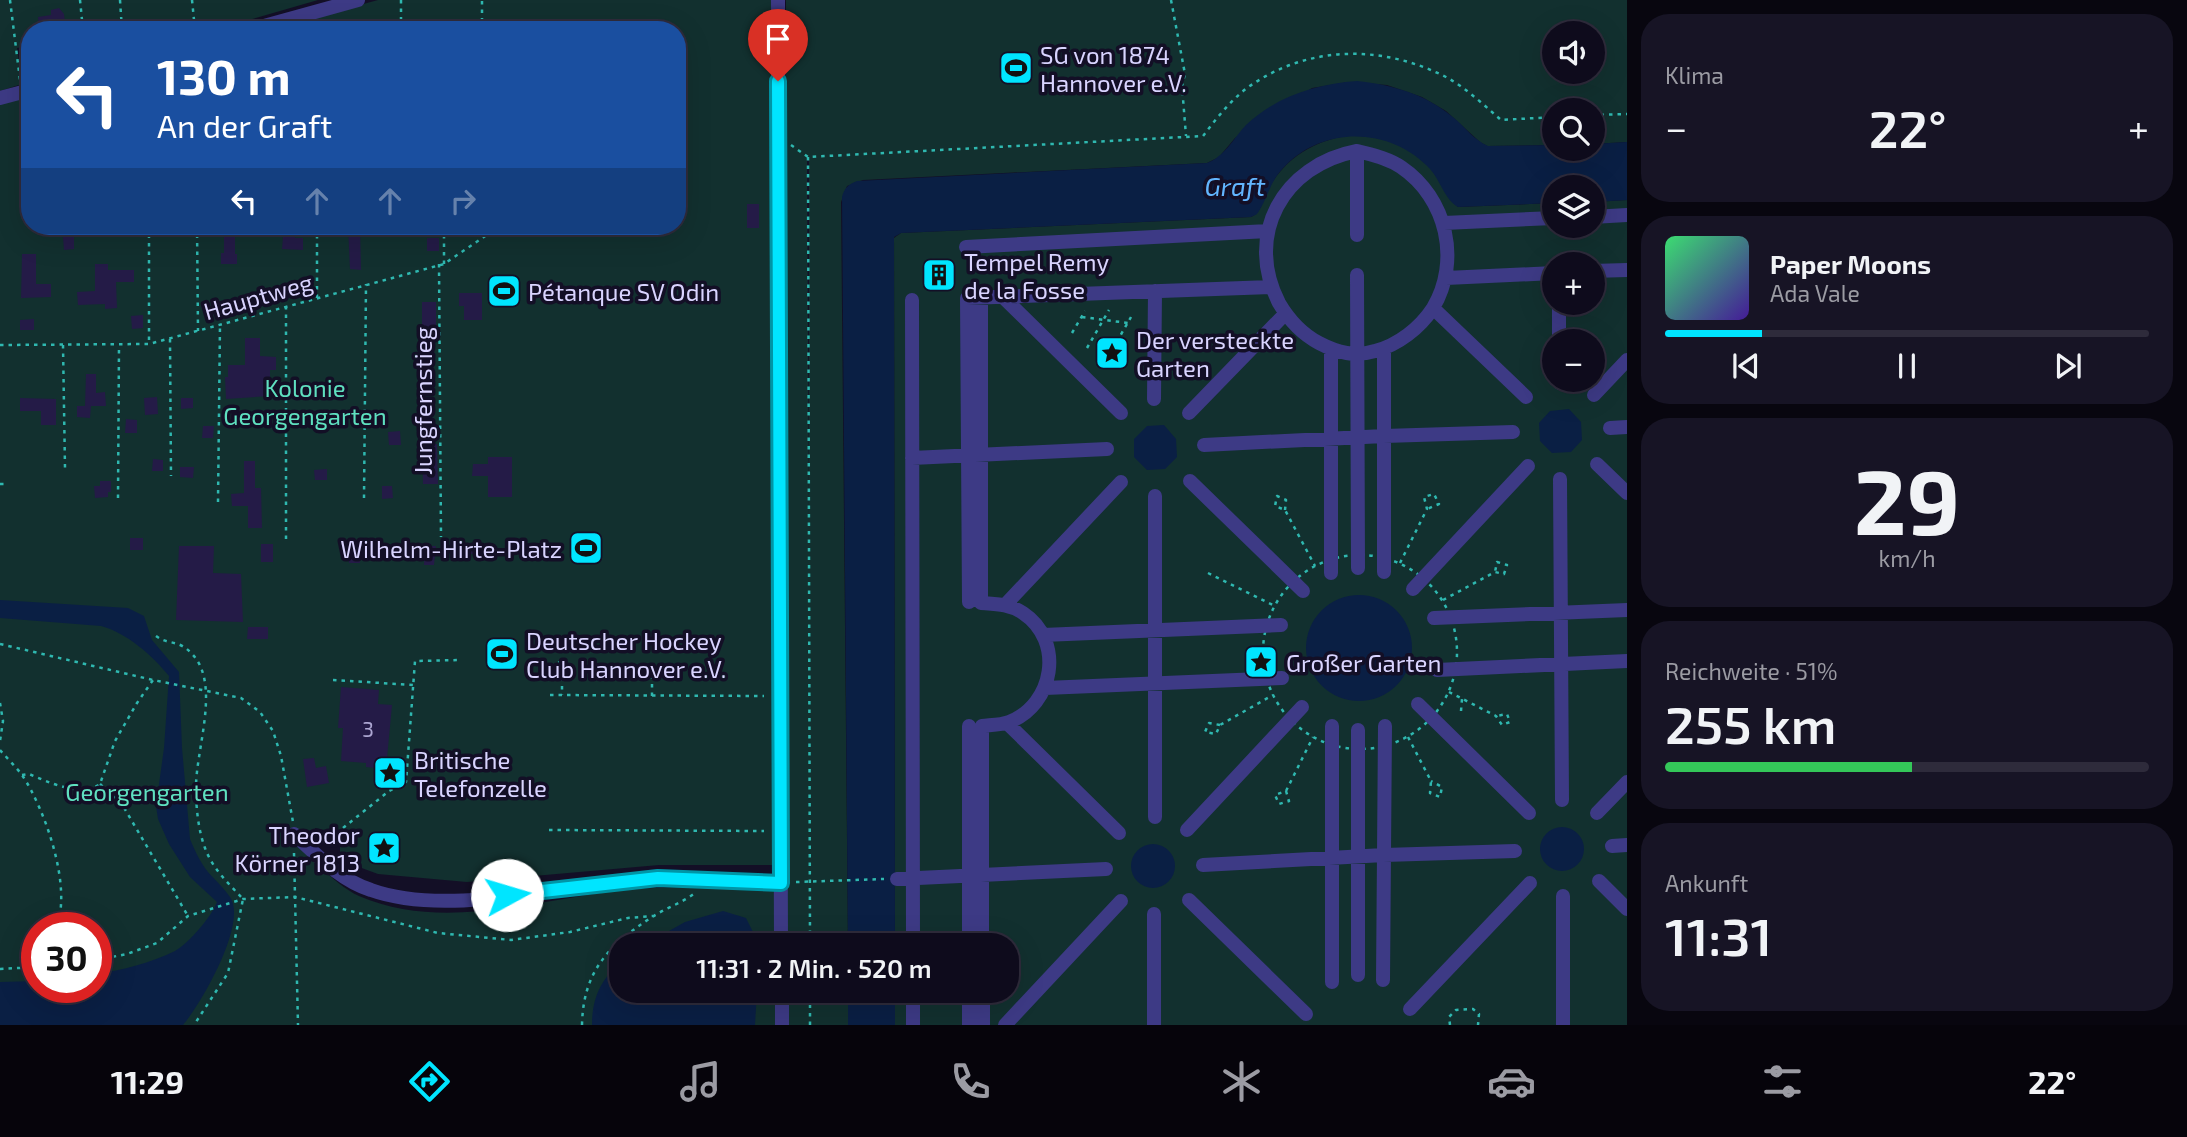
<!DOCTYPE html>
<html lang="de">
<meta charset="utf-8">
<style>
body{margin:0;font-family:"Exo 2",sans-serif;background:#171425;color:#f1f3f6;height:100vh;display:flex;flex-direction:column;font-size:26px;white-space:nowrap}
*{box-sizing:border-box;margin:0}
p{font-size:23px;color:#9b9ba3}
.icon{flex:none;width:38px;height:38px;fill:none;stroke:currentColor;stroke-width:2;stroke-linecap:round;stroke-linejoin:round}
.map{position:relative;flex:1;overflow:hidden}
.side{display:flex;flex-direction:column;gap:14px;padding:14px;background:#08060f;width:560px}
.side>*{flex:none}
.hud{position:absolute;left:21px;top:21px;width:665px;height:214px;border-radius:28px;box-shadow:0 7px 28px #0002,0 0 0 2px #2e2b3b;background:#1a4fa0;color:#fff;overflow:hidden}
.fabs{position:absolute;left:1542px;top:21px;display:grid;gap:14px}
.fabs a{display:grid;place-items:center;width:63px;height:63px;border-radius:50%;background:#0e0b1c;box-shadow:0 7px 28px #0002,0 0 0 2px #2e2b3b;font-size:35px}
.speed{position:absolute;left:21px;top:912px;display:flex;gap:14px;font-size:35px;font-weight:700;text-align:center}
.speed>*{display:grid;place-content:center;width:91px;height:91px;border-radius:50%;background:#0e0b1c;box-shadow:0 7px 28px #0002,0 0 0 2px #2e2b3b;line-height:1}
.speed .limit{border:10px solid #d22;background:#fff;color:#111}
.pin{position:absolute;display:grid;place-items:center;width:60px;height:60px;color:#fff;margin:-72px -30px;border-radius:50% 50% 50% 0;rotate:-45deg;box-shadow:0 0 7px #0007}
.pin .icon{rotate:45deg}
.me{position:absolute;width:77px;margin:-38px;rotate:84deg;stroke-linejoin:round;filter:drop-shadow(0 0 5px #0008)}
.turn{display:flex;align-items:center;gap:24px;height:147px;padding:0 21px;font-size:32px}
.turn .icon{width:91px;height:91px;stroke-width:2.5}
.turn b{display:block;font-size:49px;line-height:60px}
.lanes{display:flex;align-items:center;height:66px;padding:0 21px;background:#0003;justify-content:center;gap:35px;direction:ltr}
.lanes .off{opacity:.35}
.big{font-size:52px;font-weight:600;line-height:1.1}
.side .widget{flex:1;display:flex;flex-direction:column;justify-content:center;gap:10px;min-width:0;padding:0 24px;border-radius:28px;background:#171425}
.side .dial{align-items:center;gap:0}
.dial b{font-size:91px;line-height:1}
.song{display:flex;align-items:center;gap:21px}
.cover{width:84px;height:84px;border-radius:10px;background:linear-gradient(135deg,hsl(140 70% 55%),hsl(260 70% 35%))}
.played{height:7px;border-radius:4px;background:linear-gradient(90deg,#00e5ff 20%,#2e2b3b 20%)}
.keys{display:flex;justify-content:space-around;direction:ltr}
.heat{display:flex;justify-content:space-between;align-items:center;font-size:38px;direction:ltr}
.charge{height:10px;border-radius:5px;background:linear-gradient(90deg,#34c759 51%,#2e2b3b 0)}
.trip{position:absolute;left:609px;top:933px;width:410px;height:70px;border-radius:28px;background:#0e0b1c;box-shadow:0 7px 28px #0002,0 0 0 2px #2e2b3b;font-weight:600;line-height:70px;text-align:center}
.tabs{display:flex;height:112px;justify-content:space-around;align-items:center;background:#06040b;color:#9b9ba3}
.tabs .icon{width:49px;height:49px}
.tabs .active{color:#00e5ff}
.tabs b{font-size:32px;color:#f1f3f6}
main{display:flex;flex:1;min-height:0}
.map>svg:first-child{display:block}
</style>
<main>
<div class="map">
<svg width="1627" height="1025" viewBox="0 0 1627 1025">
<rect width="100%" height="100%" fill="#130f26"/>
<!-- green -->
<path fill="#12302f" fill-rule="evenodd" d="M0 0H318L214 30H82L80 22 50 27V30H30V46L17 48 22 84 0 91Z
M378 0H772V865H659L467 882 378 874 340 860V833L315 828 320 868C332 877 345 890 359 896 445 933 539 898 627 890 677 885 727 887 777 888V945H621V990L777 991V1025H0V104L30 96V226H677V30H316V17ZM37 928H96V987H37Z
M786 0H1627V142L1593 144 1592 110H1554V145L1487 146 1480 142 1446 111 1422 97 1387 85 1349 82 1312 88 1235 138 1219 157 1207 163 863 180 847 186 841 202 848 945H784ZM1554 33H1592V72H1554ZM807 157 809 158V521Z
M1347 136C1382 134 1415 147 1436 175 1444 186 1447 198 1458 207L1554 203V226H1592L1593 202 1627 200V1025H895V991L1006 990V945H895L894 238 901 233 1251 217C1262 212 1262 200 1268 190 1284 159 1313 141 1347 136ZM1554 264H1592V303H1554ZM1554 341H1592V380H1554Z
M784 991H848V1025H785Z"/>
<!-- water -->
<path fill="#0a1f44" d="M1357 81C1393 85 1426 94 1454 118 1465 127 1474 140 1488 146L1554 145V149H1592L1593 144 1627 142V200L1593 202 1592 187H1554V203L1458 207C1445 200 1440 180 1430 169 1392 128 1326 125 1286 165 1269 182 1270 193 1259 211 1257 215 1255 215 1251 217L901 233 894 237 895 945H848L842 197C844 188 849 184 857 181L1207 163C1224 157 1234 138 1246 125 1277 96 1316 84 1357 81Z
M1569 409 1581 422 1582 440 1571 452 1552 453 1540 441 1539 423 1550 411Z
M1164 425 1176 439 1177 457 1165 469 1147 470 1134 457V439L1147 426Z
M1306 648a53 53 0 1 1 106 0a53 53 0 1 1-106 0Z
M0 600 128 608 144 616 152 640 179 672 182 748 190 839C195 851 200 862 208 872 215 880 224 888 230 897 248 923 201 1004 183 1025H0V982L37 981V987H96V974C122 970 151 963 175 951 189 943 212 916 217 902L190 877 169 844 158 819 156 806 164 748 169 676C153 656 127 633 101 626L0 618Z
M1540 849a22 22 0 1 1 44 0a22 22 0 1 1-44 0Z
M1131 866a22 22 0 1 1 44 0a22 22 0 1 1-44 0Z
M723 911 746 918 756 938 757 945H644L685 922Z
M621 962V990L757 991 755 1025H592C592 998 601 979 621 962Z
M848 991H895V1025H848Z"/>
<!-- building -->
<path fill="#241b47" d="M59 8 64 14 65 23 39 27 38 17 51 15V10Z
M747 204H759V228H747Z
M224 226H235V254H237V264H221V253H224Z
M269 226H294L295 238H303V250L282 249 283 237H269Z
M348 226H360L361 270 350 269Z
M74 236V249L64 250 63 237Z
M427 238H439V251H427Z
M22 254H36V284H51V297L21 298Z
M95 264H108V270H134V282H116L117 308 105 309V304L78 305 77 292 95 291Z
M928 276a11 11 0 1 1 22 0a11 11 0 1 1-22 0Z
M459 293H482V320H464V306H459Z
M422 302H436V327H422Z
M143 315V328L132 329 131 316Z
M34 319V330H20V320Z
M245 338H260V356L276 357V370H270V396L226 399 225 377H228V365H245Z
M86 374H96V393L105 392 106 406H85Z
M331 383 342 384 341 396H331Z
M157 397 158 414 145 415 144 398Z
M20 398 56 399V425H41V411H20Z
M181 398H193V408L181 409Z
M77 406H91L90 418 77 417Z
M126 419 137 420V433H125Z
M203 426H214L213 438H202Z
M400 431 401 445H389L388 432Z
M437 444 438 484H423L422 445Z
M488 457H512V497H488V476H472L473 464H488Z
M153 459 163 460V471H152Z
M244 461H255V488H261L262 528H248V506H232L231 494 244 493Z
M180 467H194L193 478 180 477Z
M327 469V480H315L314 470Z
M100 481H111V492H108V497L95 498 94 486H100Z
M382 486H392L393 498 382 499Z
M130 538H143V550H130Z
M465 543H483V554H464Z
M261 544H273V562H261Z
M179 546H214L213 573 241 574 243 622 176 620Z
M425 546H436L434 565H424Z
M349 549 360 550V563H349Z
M248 627H268V639H247Z
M341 687 379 690 378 704 392 705 386 769 366 767V763L341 761 343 728H338Z
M314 758 316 768 326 766 329 783 307 787 303 759Z"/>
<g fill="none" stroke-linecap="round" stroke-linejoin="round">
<!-- path -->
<path stroke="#2fb8b0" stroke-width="2.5" stroke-dasharray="3.5 5" stroke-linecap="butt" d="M10 0 20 80
M80 0 83 30
M120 0 122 30
M192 0 195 30
M401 0V30
M1171 0 1185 74 1182 86 1186 136
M482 30V0
M1592 115 1627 114
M791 145 808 157 1203 136C1216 119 1230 101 1247 88 1307 45 1381 44 1446 77 1466 88 1484 105 1501 120L1554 117
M808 157 810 945
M149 226V344
M197 226 198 331
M439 264 441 537
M444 264V226
M317 298V226
M1082 317 1128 323
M1072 333 1085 311
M170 339 171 476
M0 345 149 344 444 264 500 226
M63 345 65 468
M1087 348 1109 310
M1104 364 1131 317
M0 484H5
M118 498 119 345
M364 498 366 284
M218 502 220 324
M1285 510 1286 500 1277 496 1275 506 1285 510 1315 566
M286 539V306
M1263 652a97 97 0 1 1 194 0a97 97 0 1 1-194 0Z
M1400 563 1427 509 1424 497 1434 494 1439 504 1427 509
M1208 573 1275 606
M1443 600 1495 572 1504 574 1507 565 1497 562 1495 572
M156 636C169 646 178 638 193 655 221 686 195 751 196 790 196 810 199 835 207 853 215 871 230 885 243 899L228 973 194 1025
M0 644 153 680 241 698 260 712 273 731 281 756 293 822
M559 661 562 669V695
M333 680 413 685
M1449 692 1496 716 1502 725 1510 722 1507 714 1496 716
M550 695 764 696
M652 696V662
M0 703 3 721 0 741
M1461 711 1462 699
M1220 725 1209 723 1205 732 1216 734 1220 725 1273 695
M1408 737 1431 781 1430 793 1440 797 1442 787 1431 781
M0 750C7 758 15 766 22 775 45 809 73 888 56 928
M22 775 29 774C48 782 82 798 100 784L115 741 137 703 153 680
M100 784 123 806 188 916
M1286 791 1289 801 1279 804 1275 795 1286 791 1313 737
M343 828 389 791 406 782 415 661 460 660
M549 830 764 831
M294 853 298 1025
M796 882 884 879
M96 960 127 954 157 943 188 916 243 899 295 897 438 933 511 940 570 932 628 918 653 916
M0 969 37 967
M582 1025C583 971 609 945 652 917 666 908 682 903 695 893
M810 1025V990
M1450 1025 1449 1017 1456 1010 1473 1009 1479 1014 1478 1025"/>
<!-- street -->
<path stroke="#3d3a85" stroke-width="14" d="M778 0 781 945
M250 30 358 0
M0 98 30 90
M1357 151C1372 155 1388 158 1401 167 1447 198 1461 261 1433 308 1420 328 1398 345 1375 351 1355 357 1338 353 1319 343 1302 334 1289 320 1279 303 1244 235 1283 165 1357 151Z
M1357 151V235
M1592 217 1627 215
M1444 223 1554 218
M966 247 1268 231
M1592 271 1627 270
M1357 275 1358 568
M1446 278 1554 273
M1003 297 1121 413
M981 298V603C996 604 1010 604 1023 613 1065 641 1054 705 1009 722 1001 725 990 725 982 726V945
M912 300 913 945
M1559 303V341
M1433 308 1526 397
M1560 380V383
M1594 395 1627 360
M1154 399 1155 291
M1189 413 1285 314
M1610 428 1627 427
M1204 445 1384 436 1513 432
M912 458 1107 449
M1597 464 1627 493
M1560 479 1562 800
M1190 481 1303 591
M1384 572V349
M1331 573V350
M1413 589 1528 466
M969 602 967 298 1271 287
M1005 605 1121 482
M1434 618 1627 610
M1043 635 1281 625
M1437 670 1627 661
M1045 688 1282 678
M1418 704 1529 813
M1007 723 1119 833
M969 726V945
M1332 726V982
M1358 730V975
M1597 813 1627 782
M1155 817V496
M1187 830 1302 707
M294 834C318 856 340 880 371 890 452 919 573 881 658 878 699 877 740 881 781 883
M1612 846 1627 845
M1203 865 1384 855 1515 851
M897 879 1106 869
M1599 881 1627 909
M1563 896V1025
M1189 900 1306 1014
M1383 980 1385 726
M782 990V1025
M913 990V1025
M969 990V1025
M983 990V1025
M1410 1009 1530 883
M1005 1025 1121 901
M1154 1025V914"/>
</g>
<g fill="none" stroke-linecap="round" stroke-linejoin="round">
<defs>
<path id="route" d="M507 895 658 878 781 883 778 81"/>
</defs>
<!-- route casing -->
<use href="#route" stroke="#0095a6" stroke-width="18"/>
<!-- route -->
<use href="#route" stroke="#00e5ff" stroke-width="12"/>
</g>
<!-- icons -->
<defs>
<symbol id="stadium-square" viewBox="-11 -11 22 22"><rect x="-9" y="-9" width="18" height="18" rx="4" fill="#00e5ff" stroke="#130f26"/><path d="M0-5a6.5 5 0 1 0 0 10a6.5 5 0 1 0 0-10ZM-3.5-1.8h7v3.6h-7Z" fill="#111"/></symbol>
<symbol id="building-square" viewBox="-11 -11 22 22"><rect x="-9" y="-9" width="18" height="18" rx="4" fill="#00e5ff" stroke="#130f26"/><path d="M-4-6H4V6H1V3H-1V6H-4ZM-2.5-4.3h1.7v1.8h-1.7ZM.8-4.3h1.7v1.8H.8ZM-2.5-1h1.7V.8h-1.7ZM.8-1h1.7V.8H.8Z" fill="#111"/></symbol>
<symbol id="sight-square" viewBox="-11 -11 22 22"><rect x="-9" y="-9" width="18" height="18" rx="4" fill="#00e5ff" stroke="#130f26"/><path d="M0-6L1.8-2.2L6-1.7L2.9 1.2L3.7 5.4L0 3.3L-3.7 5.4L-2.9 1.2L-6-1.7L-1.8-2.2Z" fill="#111"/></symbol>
</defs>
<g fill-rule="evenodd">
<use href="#stadium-square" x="997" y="49" width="38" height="38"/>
<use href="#building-square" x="920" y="256" width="38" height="38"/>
<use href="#stadium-square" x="485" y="272" width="38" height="38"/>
<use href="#sight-square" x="1093" y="334" width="38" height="38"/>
<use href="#stadium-square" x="567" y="529" width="38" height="38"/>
<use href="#stadium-square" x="483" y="635" width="38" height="38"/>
<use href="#sight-square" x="1242" y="643" width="38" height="38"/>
<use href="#sight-square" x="371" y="754" width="38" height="38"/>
<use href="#sight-square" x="365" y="829" width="38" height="38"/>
</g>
<g text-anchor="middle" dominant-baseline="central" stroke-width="7" stroke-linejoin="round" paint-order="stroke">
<!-- number labels -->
<g font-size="21" fill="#aca6d1">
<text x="368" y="728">3</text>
</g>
<!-- poi labels -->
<g font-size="24" fill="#d9d4ff" stroke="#130f26" text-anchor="start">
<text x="1040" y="54">SG von 1874<tspan x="1040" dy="28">Hannover e.V.</tspan></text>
<text x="964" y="261">Tempel Remy<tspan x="964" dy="28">de la Fosse</tspan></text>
<text x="528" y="291">Pétanque SV Odin</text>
<text x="1136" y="339">Der versteckte<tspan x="1136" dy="28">Garten</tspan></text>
<text x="562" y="548" text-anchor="end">Wilhelm-Hirte-Platz</text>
<text x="526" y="640">Deutscher Hockey<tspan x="526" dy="28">Club Hannover e.V.</tspan></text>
<text x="1286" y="662">Großer Garten</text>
<text x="414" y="759">Britische<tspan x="414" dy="28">Telefonzelle</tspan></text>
<text x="360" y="834" text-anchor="end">Theodor<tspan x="360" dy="28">Körner 1813</tspan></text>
</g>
<!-- street labels -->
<g font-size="24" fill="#d9d4ff" stroke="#130f26">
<text transform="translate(258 296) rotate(-16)">Hauptweg</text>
<text transform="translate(422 401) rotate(-90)">Jungfernstieg</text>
</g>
<!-- park labels -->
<g font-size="24" fill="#5fe0c0" stroke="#130f26">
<text x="305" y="387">Kolonie<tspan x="305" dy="28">Georgengarten</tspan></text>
<text x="147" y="791">Georgengarten</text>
</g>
<!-- water labels -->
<g font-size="26" font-style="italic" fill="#62b6ff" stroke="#130f26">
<text x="1235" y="185">Graft</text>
</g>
</g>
</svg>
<div class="fabs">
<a><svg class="icon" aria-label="sound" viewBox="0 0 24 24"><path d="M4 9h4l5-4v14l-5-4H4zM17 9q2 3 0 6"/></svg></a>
<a><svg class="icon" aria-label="search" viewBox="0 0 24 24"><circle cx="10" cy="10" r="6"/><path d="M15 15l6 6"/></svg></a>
<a><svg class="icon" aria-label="layers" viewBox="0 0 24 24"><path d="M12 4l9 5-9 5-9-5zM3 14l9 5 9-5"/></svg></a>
<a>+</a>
<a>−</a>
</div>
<div class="speed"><div class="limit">30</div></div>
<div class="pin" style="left:778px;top:81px;background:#d93025"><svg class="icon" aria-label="arrive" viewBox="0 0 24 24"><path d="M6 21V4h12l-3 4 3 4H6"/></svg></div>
<svg class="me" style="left:507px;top:895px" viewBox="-20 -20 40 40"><circle r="19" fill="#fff"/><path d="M0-13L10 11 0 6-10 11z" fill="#00e5ff"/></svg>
<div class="trip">11:31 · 2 Min. · 520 m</div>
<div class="hud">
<div class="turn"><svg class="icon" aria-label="left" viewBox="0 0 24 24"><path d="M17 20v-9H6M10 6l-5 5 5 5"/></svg><div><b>130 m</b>An der Graft</div></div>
<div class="lanes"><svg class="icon" aria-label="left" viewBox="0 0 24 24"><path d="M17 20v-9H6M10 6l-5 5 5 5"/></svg><svg class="icon off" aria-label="ahead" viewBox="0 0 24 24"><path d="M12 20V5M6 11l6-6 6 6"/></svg><svg class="icon off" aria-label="ahead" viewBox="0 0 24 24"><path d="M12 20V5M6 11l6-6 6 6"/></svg><svg class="icon off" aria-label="right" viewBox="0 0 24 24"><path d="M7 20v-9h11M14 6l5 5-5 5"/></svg></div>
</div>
</div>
<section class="side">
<div class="widget"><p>Klima</p>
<div class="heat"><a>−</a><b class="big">22°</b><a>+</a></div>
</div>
<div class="widget">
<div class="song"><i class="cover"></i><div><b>Paper Moons</b><p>Ada Vale</p></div></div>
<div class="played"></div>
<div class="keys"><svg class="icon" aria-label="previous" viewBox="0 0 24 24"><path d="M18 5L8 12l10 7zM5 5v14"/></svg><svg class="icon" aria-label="pause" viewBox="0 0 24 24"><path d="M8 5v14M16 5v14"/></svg><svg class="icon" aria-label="next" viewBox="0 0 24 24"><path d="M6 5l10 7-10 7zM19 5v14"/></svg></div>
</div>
<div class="widget dial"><b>29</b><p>km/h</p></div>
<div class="widget"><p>Reichweite · 51%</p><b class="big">255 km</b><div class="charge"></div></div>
<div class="widget"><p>Ankunft</p><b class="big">11:31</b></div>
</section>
</main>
<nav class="tabs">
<b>11:29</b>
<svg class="icon active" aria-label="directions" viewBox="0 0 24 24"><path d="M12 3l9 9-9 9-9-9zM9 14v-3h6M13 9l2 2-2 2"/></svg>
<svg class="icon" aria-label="music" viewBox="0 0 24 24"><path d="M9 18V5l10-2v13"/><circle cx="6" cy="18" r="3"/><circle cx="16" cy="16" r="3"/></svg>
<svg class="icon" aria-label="phone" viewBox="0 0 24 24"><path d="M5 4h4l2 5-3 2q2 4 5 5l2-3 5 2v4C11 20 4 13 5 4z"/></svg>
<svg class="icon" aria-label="climate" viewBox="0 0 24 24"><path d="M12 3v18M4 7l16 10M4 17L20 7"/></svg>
<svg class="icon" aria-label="car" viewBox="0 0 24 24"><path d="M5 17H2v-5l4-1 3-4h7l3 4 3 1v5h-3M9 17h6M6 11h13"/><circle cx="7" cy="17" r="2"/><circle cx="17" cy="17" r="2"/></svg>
<svg class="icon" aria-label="filters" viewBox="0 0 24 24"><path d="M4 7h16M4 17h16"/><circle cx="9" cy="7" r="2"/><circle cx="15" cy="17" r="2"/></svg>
<b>22°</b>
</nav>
